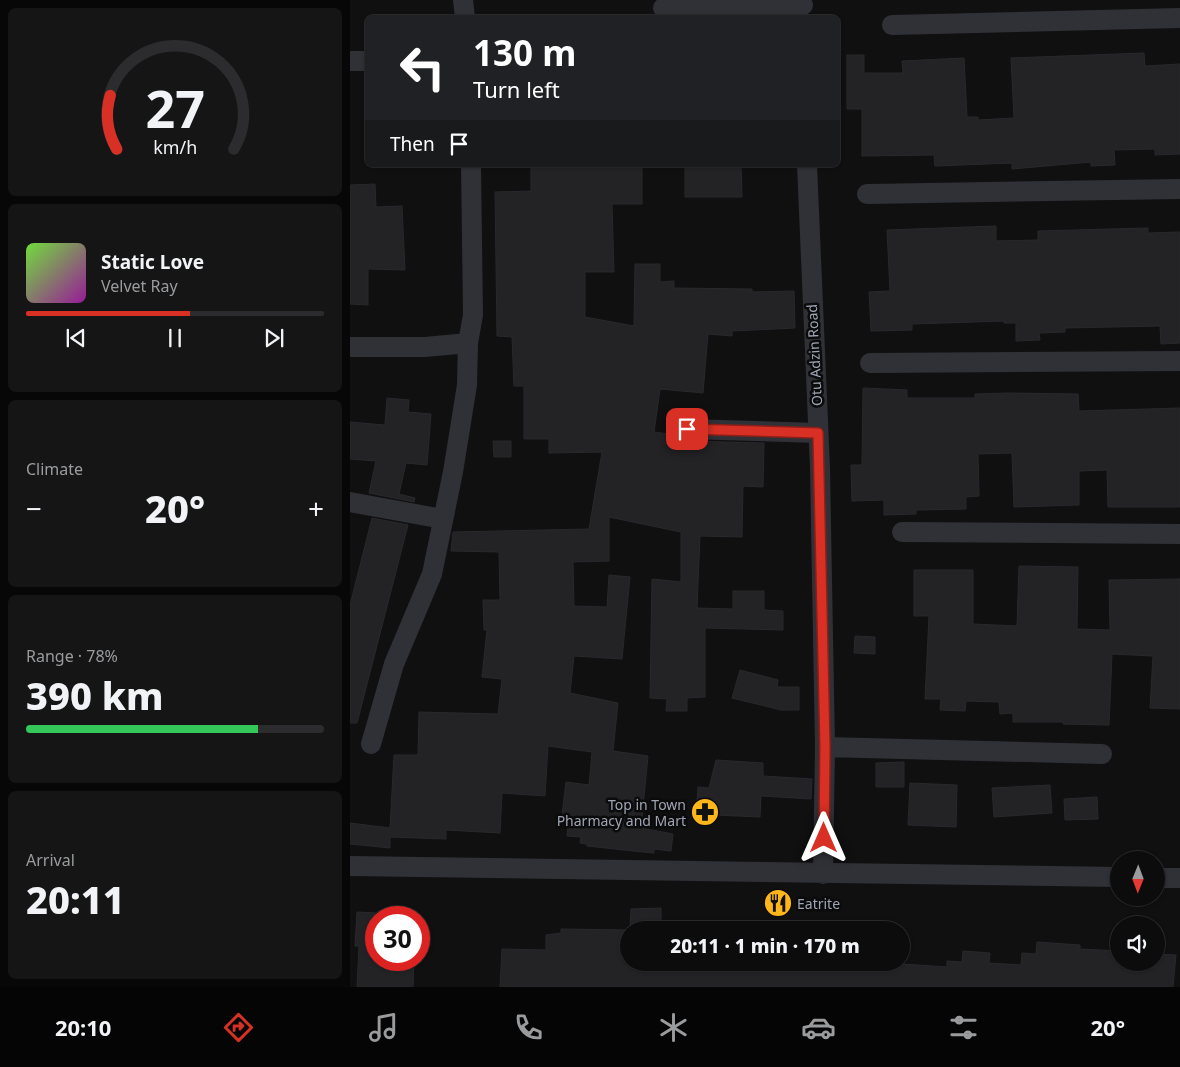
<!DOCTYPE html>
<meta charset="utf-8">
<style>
body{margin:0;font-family:"Noto Sans",sans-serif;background:#151516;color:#f1f3f6;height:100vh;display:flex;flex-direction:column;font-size:19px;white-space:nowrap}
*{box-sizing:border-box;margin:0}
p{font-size:16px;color:#9a9b9d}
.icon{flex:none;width:28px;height:28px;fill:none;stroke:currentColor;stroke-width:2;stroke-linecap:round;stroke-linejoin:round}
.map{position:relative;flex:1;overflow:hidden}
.details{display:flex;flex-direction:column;gap:8px;padding:8px;background:#070707;width:350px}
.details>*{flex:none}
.hud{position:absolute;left:15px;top:15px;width:475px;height:152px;border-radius:8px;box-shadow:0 1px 4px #0004,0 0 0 1px #2c2c2e;background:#202124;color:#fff;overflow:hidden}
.needle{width:32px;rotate:181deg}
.buttons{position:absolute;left:760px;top:851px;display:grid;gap:10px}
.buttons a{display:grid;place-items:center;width:55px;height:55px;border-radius:50%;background:#0c0c0d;box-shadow:0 1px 4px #0004,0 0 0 1px #2c2c2e;font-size:25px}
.speed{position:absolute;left:15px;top:906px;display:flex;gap:10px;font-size:25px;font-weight:700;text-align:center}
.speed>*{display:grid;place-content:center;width:65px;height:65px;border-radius:50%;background:#0c0c0d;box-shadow:0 1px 4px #0004,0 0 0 1px #2c2c2e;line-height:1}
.speed .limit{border:8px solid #d22;background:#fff;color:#111}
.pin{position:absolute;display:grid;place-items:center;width:42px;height:42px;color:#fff;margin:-21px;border-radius:10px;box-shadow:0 2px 8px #0006}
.me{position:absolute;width:55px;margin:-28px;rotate:0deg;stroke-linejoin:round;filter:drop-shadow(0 0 4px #0008)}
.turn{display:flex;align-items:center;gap:18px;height:105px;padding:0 25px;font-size:22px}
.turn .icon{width:65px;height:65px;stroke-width:2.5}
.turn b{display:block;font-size:35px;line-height:42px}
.then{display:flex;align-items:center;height:48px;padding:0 25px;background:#0003;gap:10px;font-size:19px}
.big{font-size:38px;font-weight:800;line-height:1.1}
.details .card{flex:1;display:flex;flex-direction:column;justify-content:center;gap:8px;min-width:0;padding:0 18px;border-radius:8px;background:#151516}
.details .dial{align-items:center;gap:0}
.dial svg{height:130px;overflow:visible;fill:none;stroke:#2c2c2e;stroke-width:7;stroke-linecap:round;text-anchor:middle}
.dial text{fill:#f1f3f6;stroke:none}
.song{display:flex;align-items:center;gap:15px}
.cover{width:60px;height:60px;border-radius:8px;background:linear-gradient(135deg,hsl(100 70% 55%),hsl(300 70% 35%))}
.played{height:5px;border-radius:2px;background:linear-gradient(90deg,#d93025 55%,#2c2c2e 55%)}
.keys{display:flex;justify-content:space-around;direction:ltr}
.heat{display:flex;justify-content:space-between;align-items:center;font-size:28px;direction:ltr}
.charge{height:8px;border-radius:4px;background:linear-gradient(90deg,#34c759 78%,#2c2c2e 0)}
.trip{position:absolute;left:270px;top:921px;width:290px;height:50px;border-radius:25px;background:#0c0c0d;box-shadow:0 1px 4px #0004,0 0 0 1px #2c2c2e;font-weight:800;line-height:50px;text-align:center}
.menu{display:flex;height:80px;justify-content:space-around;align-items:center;background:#050505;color:#9a9b9d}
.menu .icon{width:35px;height:35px}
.menu .selected{color:#d93025}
.menu b{font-size:22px;color:#f1f3f6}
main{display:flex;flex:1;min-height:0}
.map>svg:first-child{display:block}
</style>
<main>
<section class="details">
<div class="card dial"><svg viewBox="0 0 100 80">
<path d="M14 69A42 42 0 1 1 86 69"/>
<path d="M14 69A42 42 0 0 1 10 36" stroke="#d93025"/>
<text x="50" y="56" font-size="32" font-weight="700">27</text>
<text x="50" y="72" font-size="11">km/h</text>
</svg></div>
<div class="card">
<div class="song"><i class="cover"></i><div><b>Static Love</b><p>Velvet Ray</p></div></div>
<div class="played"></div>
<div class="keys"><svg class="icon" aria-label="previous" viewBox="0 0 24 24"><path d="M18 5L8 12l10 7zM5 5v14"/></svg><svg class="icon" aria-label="pause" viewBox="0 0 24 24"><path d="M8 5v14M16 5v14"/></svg><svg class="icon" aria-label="next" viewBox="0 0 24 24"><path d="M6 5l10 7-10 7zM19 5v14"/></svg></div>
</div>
<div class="card"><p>Climate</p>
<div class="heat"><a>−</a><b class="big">20°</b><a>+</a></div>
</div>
<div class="card"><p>Range · 78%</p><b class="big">390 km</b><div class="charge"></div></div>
<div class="card"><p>Arrival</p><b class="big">20:11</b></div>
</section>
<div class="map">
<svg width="830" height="987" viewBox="0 0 830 987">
<rect width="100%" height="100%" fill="#101011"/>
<!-- building -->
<path fill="#232225" stroke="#29292d" d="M794 53 795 66 830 64V154L805 155V149L764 150 765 165 741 166V162L662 169V163L585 166 584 155 512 156V109H497V55H514V73H553L552 61 614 58 617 117H628V120L664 118 661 58Z
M181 165H292V204H262L264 272H235V317L284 326 285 264H310V282L324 281V288L402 289V292L444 291 445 328 382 331V336L358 334 353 393 310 389 304 432 327 435 337 441 414 443 413 487 393 486 392 537 350 536 347 608 383 609V591H414V610L433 611V630L355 628V697L337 698V711H316L317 699 300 698 302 579 331 582V532L259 517V561L223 562 224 606 257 607 259 575 280 577 272 659 224 656 220 693 268 703 263 751 298 756 291 828 323 834 321 851 304 849V853L293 852 237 846V844L230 843 231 837 217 836 219 816 212 815 216 782 239 785 242 752 198 746 195 796 152 793 150 833 96 830V839L40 837V848L0 844V823L40 828 44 755H68L69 712 148 714 152 679 132 677 137 630H134L133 600H150L149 552 101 551 103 532 239 529 252 452 199 453V439H174V386H164L162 337 147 336 145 192 181 191Z
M335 165H391L392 197H335Z
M25 184 26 207 52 206 55 270 18 269V305L0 304V185Z
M646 226V241L688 240V231L798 228V233L830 232V343L811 344 810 326 715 328V332L689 333 690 340 666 341V323H654V321L562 324V330L521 331 519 292 540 291 537 230Z
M513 388 557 390V398H625V394L658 393 728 394 729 411 830 408V507H758L757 470 729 471V505L664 507 662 453 628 454 629 496 616 497V509L566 510V514L534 515V500L502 501 501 465H512Z
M37 398 59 400 58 412 81 414 77 465 56 463 49 494 65 498 64 502 19 493 26 461 0 459V422L35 425Z
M143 441H161V457H144Z
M22 518 58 525 7 723H0V605Z
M669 566 728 567 727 629 760 630 759 580 830 579V709L800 708 803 656 762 654 759 725 713 724 714 722H663V713L650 714 649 702 616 701 615 711 590 710 591 699H575L579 616H564V570H623V624L667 626Z
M505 636 525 637V654L504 653Z
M390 670 428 680 427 687H449V710H431L382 698Z
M366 760 413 763V776L462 779 461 799 411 796 410 817 365 815V818L346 817 348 787 359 788Z
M554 762V787H526V763Z
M560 783 607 785 606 827 558 825Z
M700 785 702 813 644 817 642 788Z
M747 797 748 819 715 820 714 799Z
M311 908V929H280L281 909Z
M7 912 26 913V960H64L63 987H7L9 946H5Z
M211 929 279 930V962H523L597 967V961L612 962 613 951 640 953 639 963 671 965 672 953 686 954 687 942 730 945V949L769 951V962H806V954L826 955 823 987H150L152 949 196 950V935L211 933Z"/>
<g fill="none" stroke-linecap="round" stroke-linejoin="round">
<!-- minor -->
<path stroke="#303137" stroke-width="20" d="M113 0 115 18
M313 8 453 5
M542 25 830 18
M0 61H18
M457 165 470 468 475 747 473 874
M517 194 830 189
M0 347H75L118 343
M520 363 830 361
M337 429 468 433
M0 502 93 519
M552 532 830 534
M21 744 44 664 82 574 103 472 117 385 118 343 123 315 121 165
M475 747 752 754
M0 866 769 877
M806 878H830"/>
</g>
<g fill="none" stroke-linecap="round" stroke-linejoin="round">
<defs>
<path id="route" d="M337 429 468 433 475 747 474 838"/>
</defs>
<!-- route casing -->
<use href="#route" stroke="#8d1f18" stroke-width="12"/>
<!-- route -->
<use href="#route" stroke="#d93025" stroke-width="9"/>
</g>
<!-- icons -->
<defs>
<symbol id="pharmacy-disc" viewBox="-11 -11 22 22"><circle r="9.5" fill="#ffb61a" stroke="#0b0b0c"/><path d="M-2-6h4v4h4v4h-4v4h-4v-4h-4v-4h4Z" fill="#111"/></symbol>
<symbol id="restaurant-disc" viewBox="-11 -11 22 22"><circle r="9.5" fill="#ffb61a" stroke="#0b0b0c"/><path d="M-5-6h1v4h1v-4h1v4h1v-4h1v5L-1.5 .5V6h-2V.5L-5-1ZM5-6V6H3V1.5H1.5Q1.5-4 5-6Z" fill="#111"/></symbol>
</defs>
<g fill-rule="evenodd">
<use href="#pharmacy-disc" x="339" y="796" width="32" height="32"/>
<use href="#restaurant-disc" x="412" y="887" width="32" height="32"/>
</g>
<g text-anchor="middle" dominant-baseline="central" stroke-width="5" stroke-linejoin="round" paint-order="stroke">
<!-- street labels -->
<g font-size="14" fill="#9fa5b4" stroke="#0b0b0c">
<text transform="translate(464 355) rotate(-93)">Otu Adzin Road</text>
</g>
<!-- poi labels -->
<g font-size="14" fill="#9fa5b4" stroke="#0b0b0c" text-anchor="end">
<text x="336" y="804">Top in Town<tspan x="336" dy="16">Pharmacy and Mart</tspan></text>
<text x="447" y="903" text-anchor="start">Eatrite</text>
</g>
</g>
</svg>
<div class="buttons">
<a><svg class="needle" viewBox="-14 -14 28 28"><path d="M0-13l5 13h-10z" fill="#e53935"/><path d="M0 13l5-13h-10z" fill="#9a9b9d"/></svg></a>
<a><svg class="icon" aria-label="sound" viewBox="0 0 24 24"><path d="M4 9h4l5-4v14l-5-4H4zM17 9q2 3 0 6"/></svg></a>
</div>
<div class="speed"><div class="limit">30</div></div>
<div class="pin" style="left:337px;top:429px;background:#d93025"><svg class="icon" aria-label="arrive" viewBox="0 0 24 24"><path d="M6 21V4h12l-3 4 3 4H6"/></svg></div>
<svg class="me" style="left:474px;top:838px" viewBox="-20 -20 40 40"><path d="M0-17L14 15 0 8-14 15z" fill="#d93025" stroke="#fff" stroke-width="4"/></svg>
<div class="trip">20:11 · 1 min · 170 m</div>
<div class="hud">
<div class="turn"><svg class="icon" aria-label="left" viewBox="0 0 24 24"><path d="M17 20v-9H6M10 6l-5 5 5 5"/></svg><div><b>130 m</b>Turn left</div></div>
<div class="then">Then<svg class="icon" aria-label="arrive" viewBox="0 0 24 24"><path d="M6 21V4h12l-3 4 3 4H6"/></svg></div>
</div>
</div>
</main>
<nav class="menu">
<b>20:10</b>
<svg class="icon selected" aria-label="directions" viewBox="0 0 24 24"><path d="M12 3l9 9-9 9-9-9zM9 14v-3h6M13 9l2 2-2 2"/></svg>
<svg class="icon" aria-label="music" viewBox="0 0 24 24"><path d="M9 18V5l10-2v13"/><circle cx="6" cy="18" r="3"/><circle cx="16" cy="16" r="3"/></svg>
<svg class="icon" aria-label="phone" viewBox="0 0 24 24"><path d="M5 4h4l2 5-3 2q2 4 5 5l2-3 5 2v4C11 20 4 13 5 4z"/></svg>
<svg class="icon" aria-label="climate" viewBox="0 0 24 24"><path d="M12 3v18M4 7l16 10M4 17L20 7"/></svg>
<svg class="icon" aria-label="car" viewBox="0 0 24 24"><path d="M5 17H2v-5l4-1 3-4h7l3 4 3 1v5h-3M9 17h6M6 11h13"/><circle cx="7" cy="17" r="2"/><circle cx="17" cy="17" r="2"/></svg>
<svg class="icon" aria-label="filters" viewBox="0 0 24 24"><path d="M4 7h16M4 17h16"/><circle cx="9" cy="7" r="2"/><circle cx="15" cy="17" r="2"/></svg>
<b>20°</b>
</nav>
